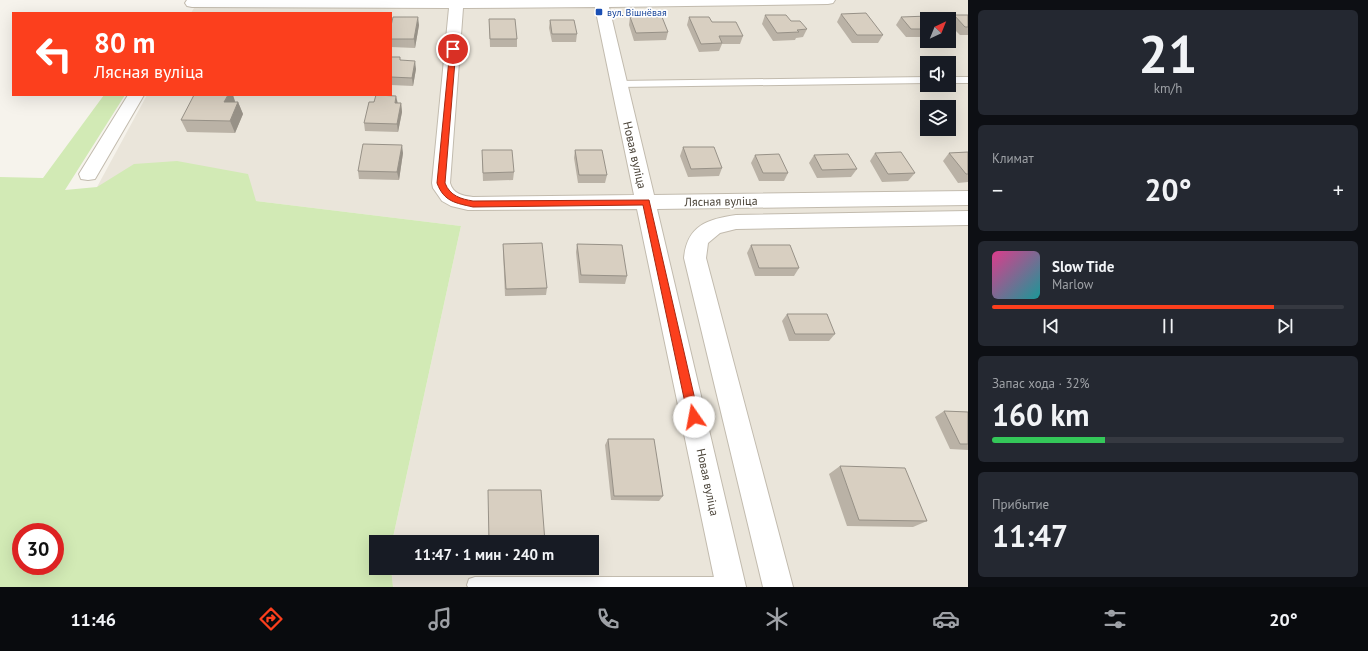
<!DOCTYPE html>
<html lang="ru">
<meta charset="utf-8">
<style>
body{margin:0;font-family:"PT Sans",sans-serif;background:#242831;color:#f1f3f6;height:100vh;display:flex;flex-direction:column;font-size:15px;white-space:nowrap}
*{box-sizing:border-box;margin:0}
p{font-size:13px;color:#9ea1a6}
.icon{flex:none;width:22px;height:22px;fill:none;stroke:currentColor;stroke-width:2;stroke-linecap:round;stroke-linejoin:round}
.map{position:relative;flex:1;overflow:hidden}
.details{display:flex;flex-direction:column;gap:10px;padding:10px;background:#0d0f14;width:400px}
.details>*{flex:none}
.hud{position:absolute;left:12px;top:12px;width:380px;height:84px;border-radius:0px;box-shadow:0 4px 16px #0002;background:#fc3f1d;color:#fff;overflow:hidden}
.needle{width:26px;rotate:43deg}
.fabs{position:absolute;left:920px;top:12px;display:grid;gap:8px}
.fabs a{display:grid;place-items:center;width:36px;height:36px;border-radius:0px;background:#171b24;box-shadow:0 4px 16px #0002;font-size:20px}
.speed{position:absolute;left:12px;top:523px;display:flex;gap:8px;font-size:20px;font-weight:700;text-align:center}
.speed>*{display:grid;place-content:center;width:52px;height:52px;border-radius:50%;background:#171b24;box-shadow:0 4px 16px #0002;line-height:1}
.speed .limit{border:6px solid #d22;background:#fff;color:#111}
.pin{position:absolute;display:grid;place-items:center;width:34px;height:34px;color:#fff;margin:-17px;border:2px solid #fff;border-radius:50%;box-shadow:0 1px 4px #0007}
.me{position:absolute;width:44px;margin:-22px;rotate:348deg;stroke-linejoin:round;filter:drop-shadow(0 0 3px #0008)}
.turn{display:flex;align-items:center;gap:14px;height:84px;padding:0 16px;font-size:18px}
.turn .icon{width:52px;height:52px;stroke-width:2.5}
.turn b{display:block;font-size:28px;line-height:34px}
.big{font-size:30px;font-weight:700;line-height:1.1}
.details .tile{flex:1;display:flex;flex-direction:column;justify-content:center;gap:6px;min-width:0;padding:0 14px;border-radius:6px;background:#242831}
.details .dial{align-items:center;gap:0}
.dial b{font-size:52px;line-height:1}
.song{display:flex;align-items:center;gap:12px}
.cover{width:48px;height:48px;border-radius:6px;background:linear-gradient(135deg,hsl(330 70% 55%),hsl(180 70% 35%))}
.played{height:4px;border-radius:2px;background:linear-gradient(90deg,#fc3f1d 80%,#363941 80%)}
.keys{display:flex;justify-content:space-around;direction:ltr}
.heat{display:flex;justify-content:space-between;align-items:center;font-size:22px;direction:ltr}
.charge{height:6px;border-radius:3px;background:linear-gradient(90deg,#34c759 32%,#363941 0)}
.trip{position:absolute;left:369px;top:535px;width:230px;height:40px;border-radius:0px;background:#171b24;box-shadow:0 4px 16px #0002;font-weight:700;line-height:40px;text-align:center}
.tab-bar{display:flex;height:64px;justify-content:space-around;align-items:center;background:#090b0e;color:#9ea1a6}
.tab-bar .icon{width:28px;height:28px}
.tab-bar .selected{color:#fc3f1d}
.tab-bar b{font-size:18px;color:#f1f3f6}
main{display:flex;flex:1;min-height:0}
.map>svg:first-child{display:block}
</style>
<main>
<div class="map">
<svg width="968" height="587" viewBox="0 0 968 587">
<rect width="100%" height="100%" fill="#f6f3ec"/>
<!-- residential -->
<path fill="#eae5da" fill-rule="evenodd" d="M199 0H968V587H393L391 568H592V542H392L461 226 256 201 97 187 147 95H391V13H191ZM927 19H949V41H927ZM927 63H949V85H927ZM927 107H949V129H927Z"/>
<!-- green -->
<path fill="#d2eab5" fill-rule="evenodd" d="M104 95H125L65 190 97 187 134 164 177 161 248 174 256 201 461 226 392 542H376V568H391L393 587H0V177L43 178ZM21 532H55V566H21Z"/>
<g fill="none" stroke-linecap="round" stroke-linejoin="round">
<defs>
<path id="lane" d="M927 77V83L618 87 614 84 618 81Z
M949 77H968V83H949Z
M475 577H731L737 579 739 585 738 587H468L467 585 469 579Z"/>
<path id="street" d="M187 0H835L833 3 828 4 609 7 654 195 968 191V205L657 209 746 587H716L637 209 468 210 451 206 442 201 433 188 432 183 449 8 192 7 187 6 185 3ZM595 7 634 195 473 197C463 196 453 194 450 183L463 8Z
M128 95H144L95 179 88 180 81 179 79 174Z
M968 211V225L736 229 720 233 708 243 706 258 793 587H763L684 258C687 226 707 219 736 215Z"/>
</defs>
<!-- lane casing -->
<use href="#lane" stroke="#c2bbae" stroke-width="2"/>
<!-- street casing -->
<use href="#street" stroke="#c2bbae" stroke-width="2"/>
<!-- lane -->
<use href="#lane" fill="#fff" fill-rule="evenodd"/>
<!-- street -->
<use href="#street" fill="#fff" fill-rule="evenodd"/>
</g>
<!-- wall -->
<path fill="#bab2a6" d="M841 14 883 35 878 43H852L837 22Z
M765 15 791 21 807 29 803 37 796 38 795 40 773 41 762 24Z
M954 15H968V35H960L949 24V23Z
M630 17 668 32 666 40 634 41 629 25Z
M689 17 712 22 743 36 740 44H722L719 51 699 52 687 25Z
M901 17 927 19V37H906L896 25Z
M489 19 517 39V47H490Z
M550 20 577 34 576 42H552L549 28Z
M419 25 415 48 391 47V26Z
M391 57H400V60L416 69 413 86 391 85Z
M235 101V102H238L243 114 235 133 187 132 181 120Z
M397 103H401L402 112 398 132 365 131 364 123Z
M683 147 722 168 719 176 688 177 680 156Z
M575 150 607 175 605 183H578L574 158Z
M968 152V182L958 183 943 161 949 153Z
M403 153 399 180 359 179 358 171Z
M875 153 915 173 908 181 882 182 870 161Z
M755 155 788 173 784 181H759L751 163Z
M814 155 857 169 851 177 817 178 809 163Z
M482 158 514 172 513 180 483 181Z
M503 244 547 288 546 295 505 296 503 252Z
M577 244 627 276 625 284 579 283 576 252Z
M751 245 799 268 794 276H755L747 253Z
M787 314 835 334 829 341H789L782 321Z
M944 411 968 412V450L950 449 935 417Z
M608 439 663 496 659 501 611 500 605 445Z
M840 466 927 521 913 527 847 526 829 474Z"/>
<!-- shaded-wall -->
<path fill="#979187" d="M418 17 419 25 415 48 414 39Z
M415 61 416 69 413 86 412 78Z
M228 95H233L235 101 229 114 224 102Z
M396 96 398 104 395 103Z
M238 102 243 114 235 133 230 121Z
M401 103 402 112 398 132 397 124Z
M402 145 403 153 399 180 397 172Z"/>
<!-- building -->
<path fill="#d8cfc1" stroke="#979187" d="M866 13 883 35H857L841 14Z
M765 15H786L791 21H800L807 29 797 30 799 32 777 33Z
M954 15H968V27H965Z
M929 16 932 19H927V29H911L901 17Z
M393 17H418L414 39H391V26Z
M630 17H662L668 32 636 33Z
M689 17H709L712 22H736L743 36H719L722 43 701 44Z
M489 19H515L517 39H490Z
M550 20H574L577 34H552Z
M391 57H400V60L415 61 412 78 391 77Z
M194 95H228L224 102H238L230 121 181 120Z
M376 95 396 96 395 103H401L397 124 364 123 369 102H374Z
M363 144 402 145 397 172 358 171Z
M683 147H714L722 168 691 169Z
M482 150H512L514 172 483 173Z
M575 150H602L607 175H579Z
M901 152 915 173 888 174 875 153Z
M968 152V174H966L949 153Z
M779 154 788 173H763L755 155Z
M848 154 857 169 822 170 814 155Z
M542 243 547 288 506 289 503 244Z
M577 244 622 245 627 276 581 275Z
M751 245H790L799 268H759Z
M787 314H827L835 334H795Z
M944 411 968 412V444H960Z
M608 439H654L663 496H614Z
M840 466 905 468 927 521 859 520Z
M488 490H541L545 542H489Z"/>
<!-- route -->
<path fill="#fc3f1d" stroke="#a42913" d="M453 47 456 49 445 183C450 196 461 199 473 201L649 200 699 417 697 420 694 422 690 420 688 417 643 205 473 207C456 203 444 202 437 183L450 49Z"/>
<!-- markers -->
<rect fill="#1a4fb4" stroke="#fff" stroke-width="1.5" x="595" y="8" width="8" height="8" rx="2"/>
<g text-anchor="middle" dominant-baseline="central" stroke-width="3.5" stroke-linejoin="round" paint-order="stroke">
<!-- far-transit labels -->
<g font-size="10" fill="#164399" stroke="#fff" text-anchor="start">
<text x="607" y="12">вул. Вішнёвая</text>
</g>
<!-- street labels -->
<g font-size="12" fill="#4b4439" stroke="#fff">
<text transform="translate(635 155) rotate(77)">Новая вуліца</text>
<text transform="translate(721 201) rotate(-1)">Лясная вуліца</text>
<text transform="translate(708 482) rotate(78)">Новая вуліца</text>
</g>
</g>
</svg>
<div class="fabs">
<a><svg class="needle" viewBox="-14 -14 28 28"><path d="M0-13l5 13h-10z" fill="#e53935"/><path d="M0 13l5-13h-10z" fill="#9ea1a6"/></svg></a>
<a><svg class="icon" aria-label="sound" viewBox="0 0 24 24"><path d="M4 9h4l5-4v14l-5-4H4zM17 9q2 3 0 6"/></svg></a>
<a><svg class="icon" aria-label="layers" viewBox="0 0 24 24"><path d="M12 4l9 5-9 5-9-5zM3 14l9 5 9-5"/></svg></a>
</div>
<div class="speed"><div class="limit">30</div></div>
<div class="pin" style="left:453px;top:49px;background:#d93025"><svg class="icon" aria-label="arrive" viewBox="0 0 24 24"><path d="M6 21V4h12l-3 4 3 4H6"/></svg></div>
<svg class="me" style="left:694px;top:417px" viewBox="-20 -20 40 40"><circle r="19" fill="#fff"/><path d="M0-13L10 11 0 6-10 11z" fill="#fc3f1d"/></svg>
<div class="trip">11:47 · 1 мин · 240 m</div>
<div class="hud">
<div class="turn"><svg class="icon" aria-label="left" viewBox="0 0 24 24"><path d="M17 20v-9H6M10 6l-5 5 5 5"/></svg><div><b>80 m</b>Лясная вуліца</div></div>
</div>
</div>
<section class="details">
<div class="tile dial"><b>21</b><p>km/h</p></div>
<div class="tile"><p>Климат</p>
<div class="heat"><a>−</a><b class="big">20°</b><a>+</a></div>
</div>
<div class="tile">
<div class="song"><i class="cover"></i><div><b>Slow Tide</b><p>Marlow</p></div></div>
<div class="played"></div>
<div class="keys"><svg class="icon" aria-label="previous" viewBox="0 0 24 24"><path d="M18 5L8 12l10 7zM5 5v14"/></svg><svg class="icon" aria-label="pause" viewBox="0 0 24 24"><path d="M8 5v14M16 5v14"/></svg><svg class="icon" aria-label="next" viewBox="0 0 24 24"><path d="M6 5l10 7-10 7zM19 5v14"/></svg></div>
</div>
<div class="tile"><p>Запас хода · 32%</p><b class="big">160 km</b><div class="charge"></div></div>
<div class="tile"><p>Прибытие</p><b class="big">11:47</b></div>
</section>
</main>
<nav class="tab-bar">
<b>11:46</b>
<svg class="icon selected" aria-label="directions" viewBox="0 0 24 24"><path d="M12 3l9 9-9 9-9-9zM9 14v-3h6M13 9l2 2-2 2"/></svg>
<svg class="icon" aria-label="music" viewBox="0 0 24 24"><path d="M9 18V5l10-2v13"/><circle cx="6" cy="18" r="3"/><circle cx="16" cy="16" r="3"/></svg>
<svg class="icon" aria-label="phone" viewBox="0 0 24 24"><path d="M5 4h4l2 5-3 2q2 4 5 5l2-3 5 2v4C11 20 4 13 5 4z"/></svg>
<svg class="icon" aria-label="climate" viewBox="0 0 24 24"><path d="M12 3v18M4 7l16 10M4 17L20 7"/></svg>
<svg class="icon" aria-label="car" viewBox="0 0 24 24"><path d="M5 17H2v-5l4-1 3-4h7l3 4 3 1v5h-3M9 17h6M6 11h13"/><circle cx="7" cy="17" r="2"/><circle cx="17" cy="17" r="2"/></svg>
<svg class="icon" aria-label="filters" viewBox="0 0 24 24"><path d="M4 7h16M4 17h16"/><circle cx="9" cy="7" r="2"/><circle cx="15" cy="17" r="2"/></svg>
<b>20°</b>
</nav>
